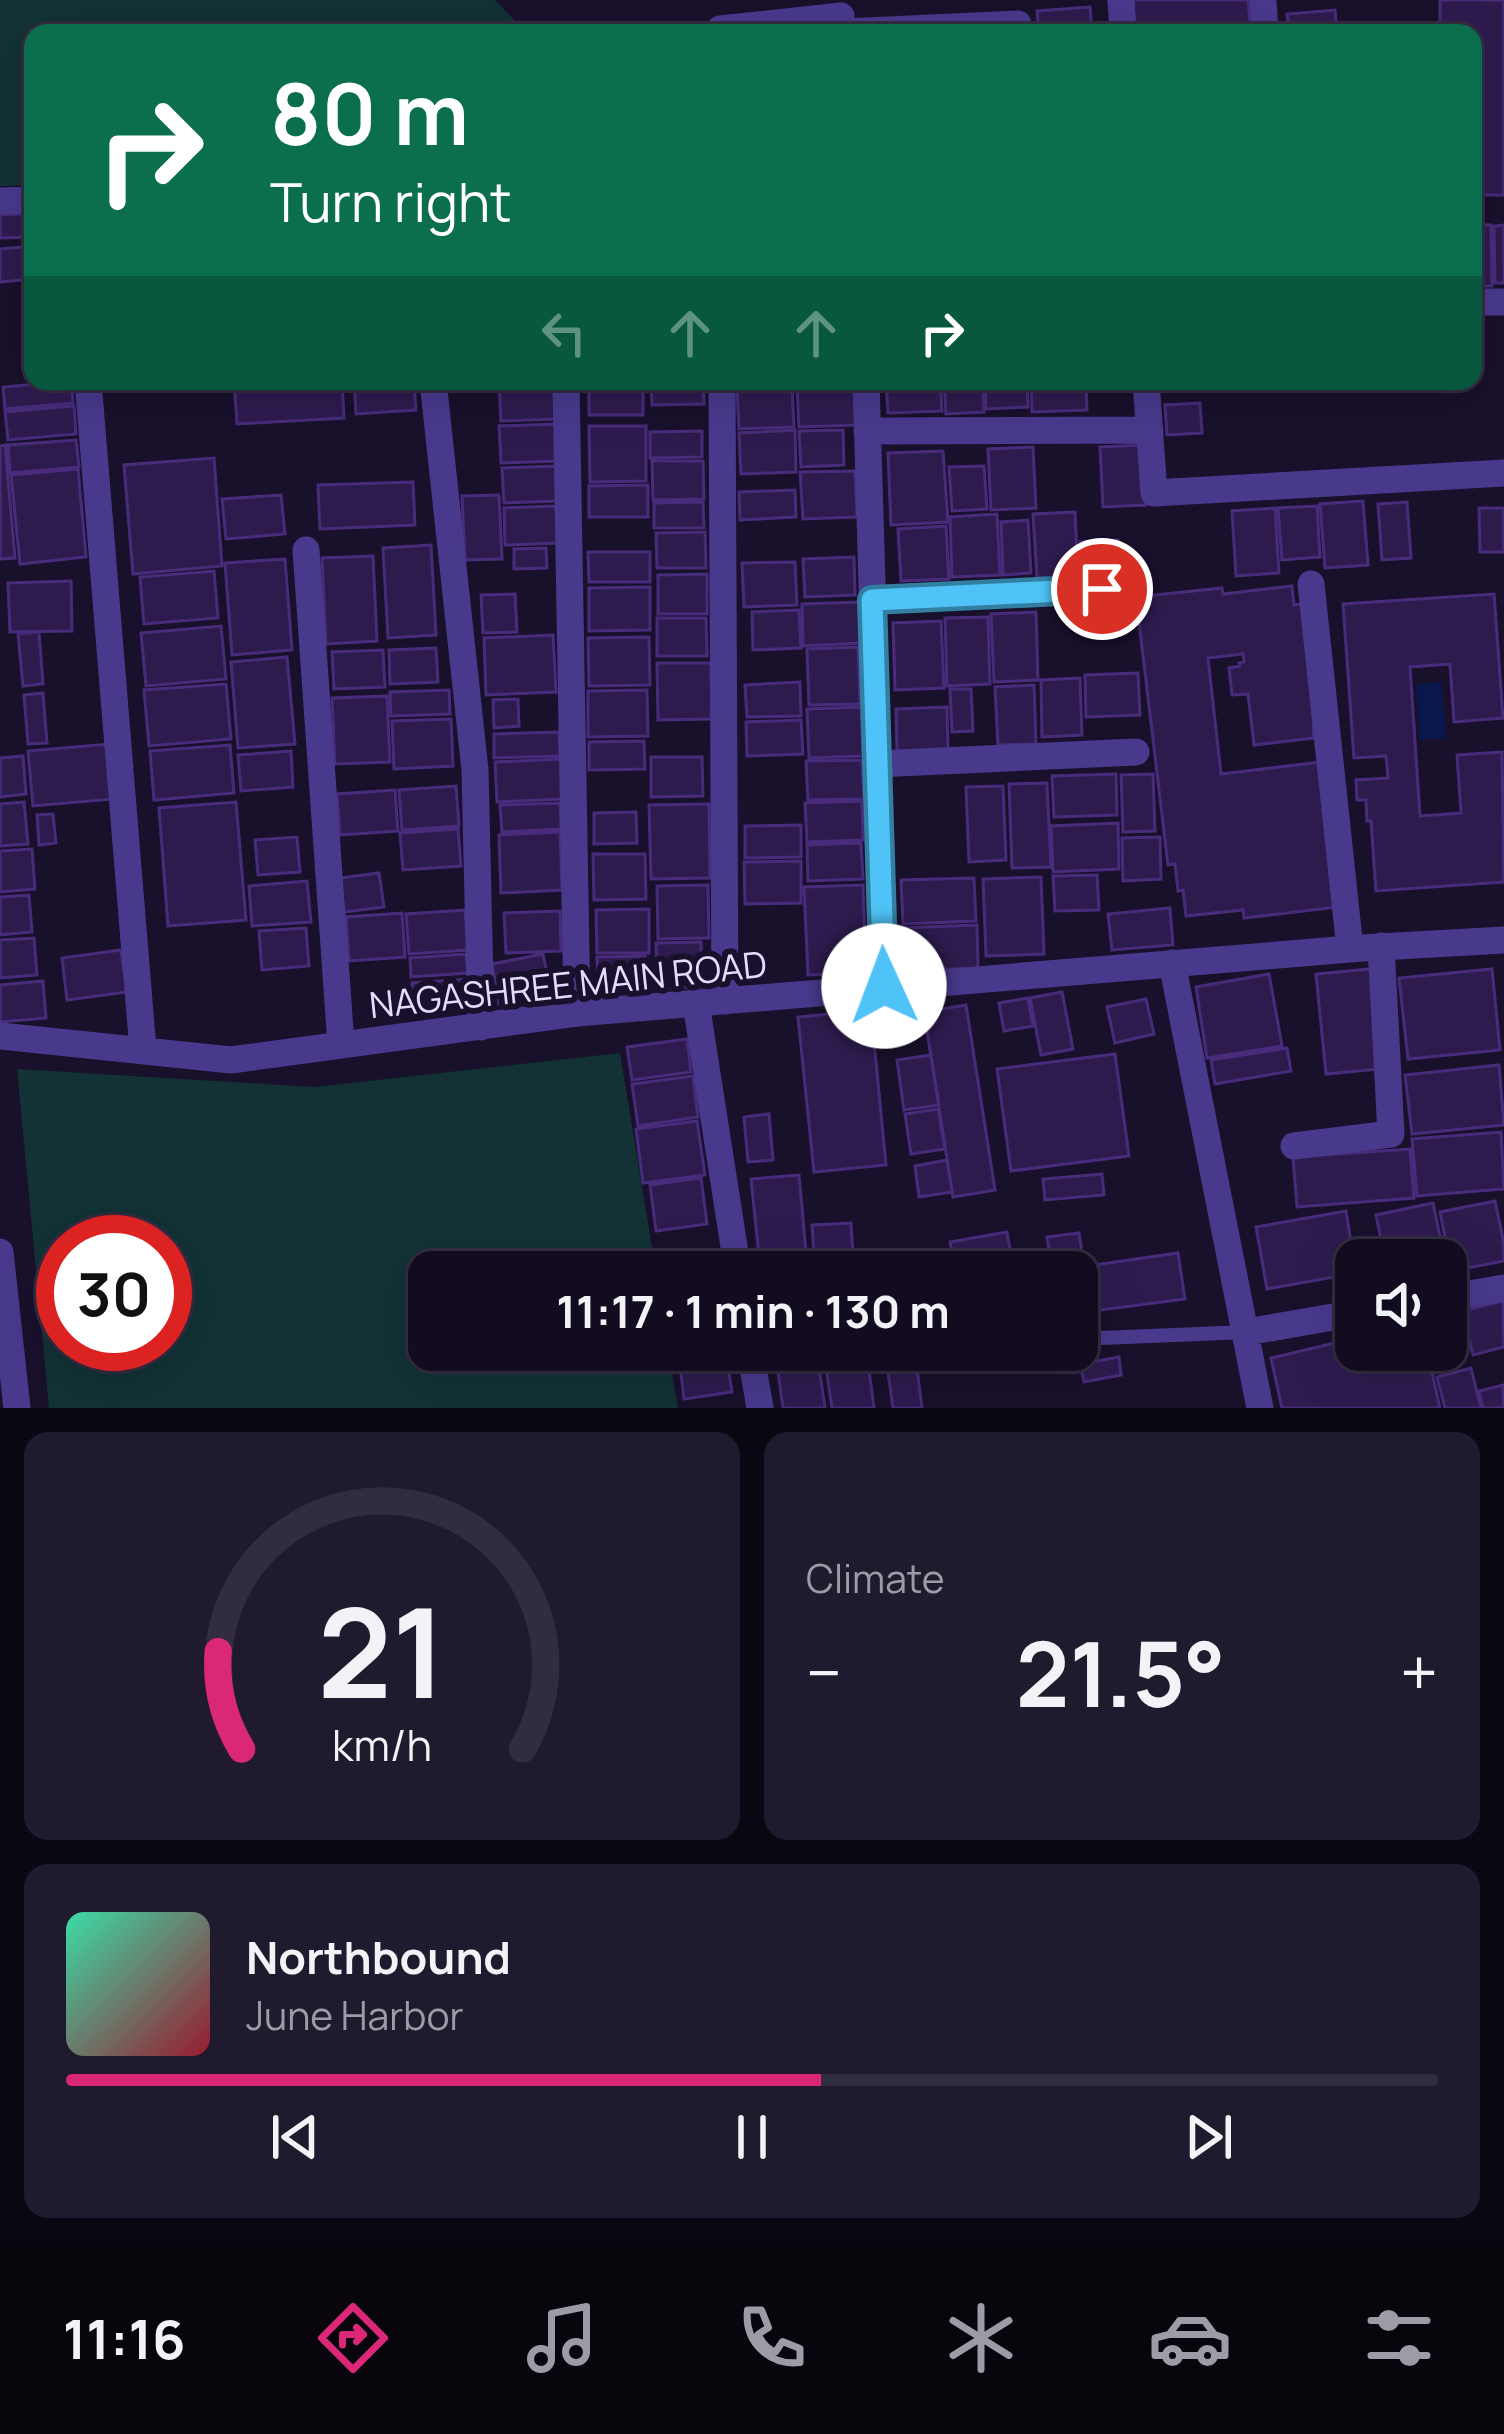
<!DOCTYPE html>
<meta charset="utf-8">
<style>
body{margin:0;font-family:Manrope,sans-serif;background:#201a2e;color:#f1f3f6;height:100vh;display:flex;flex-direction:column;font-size:45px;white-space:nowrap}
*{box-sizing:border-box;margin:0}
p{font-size:39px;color:#9d9ba5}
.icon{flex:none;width:66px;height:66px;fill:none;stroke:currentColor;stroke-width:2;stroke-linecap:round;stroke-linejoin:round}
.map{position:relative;height:1408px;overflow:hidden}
.sheet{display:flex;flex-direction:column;gap:24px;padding:24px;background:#0a0712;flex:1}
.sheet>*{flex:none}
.banner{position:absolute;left:24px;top:24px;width:1458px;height:366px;border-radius:24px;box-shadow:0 12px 48px #0002,0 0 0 3px #322c3f;background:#0b6e4f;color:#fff;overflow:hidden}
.controls{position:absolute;left:1335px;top:1239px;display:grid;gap:24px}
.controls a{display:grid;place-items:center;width:132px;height:132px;border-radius:24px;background:#130c21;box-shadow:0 12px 48px #0002,0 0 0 3px #322c3f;font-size:60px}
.speed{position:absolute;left:36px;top:1215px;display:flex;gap:24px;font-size:60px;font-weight:700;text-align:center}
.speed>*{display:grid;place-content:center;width:156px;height:156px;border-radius:50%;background:#130c21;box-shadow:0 12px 48px #0002,0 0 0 3px #322c3f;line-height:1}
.speed .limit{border:18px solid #d22;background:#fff;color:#111}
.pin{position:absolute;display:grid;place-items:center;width:102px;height:102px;color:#fff;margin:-51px;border:6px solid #fff;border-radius:50%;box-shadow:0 3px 12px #0007}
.me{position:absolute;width:132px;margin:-66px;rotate:358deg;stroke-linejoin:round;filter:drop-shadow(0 0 9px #0008)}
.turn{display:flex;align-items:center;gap:42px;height:252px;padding:0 48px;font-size:54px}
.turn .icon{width:156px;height:156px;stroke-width:2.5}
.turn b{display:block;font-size:84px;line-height:102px}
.lanes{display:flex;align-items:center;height:114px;padding:0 48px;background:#0003;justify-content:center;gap:60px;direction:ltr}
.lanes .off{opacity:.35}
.big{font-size:90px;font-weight:700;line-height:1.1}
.sheet .card{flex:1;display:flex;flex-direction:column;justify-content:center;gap:18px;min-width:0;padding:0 42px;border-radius:24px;background:#201a2e}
.sheet .dial{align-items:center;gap:0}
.dial svg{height:312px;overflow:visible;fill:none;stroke:#322c3f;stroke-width:7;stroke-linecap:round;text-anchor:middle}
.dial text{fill:#f1f3f6;stroke:none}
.song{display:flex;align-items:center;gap:36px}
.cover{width:144px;height:144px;border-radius:18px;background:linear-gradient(135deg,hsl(160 70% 55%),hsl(350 70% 35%))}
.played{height:12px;border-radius:6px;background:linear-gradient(90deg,#db2777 55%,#322c3f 55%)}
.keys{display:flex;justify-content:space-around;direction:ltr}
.heat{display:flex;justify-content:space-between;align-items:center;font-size:66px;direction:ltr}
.sheet .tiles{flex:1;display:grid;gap:24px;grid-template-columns:1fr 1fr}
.card:last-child{grid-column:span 2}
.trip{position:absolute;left:408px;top:1251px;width:690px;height:120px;border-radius:24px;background:#130c21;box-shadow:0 12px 48px #0002,0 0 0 3px #322c3f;font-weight:700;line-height:120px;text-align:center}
.menu{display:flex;height:192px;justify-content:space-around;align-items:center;background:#08050d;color:#9d9ba5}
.menu .icon{width:84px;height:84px}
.menu .selected{color:#db2777}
.menu b{font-size:54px;color:#f1f3f6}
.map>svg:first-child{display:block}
</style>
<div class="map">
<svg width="1504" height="1408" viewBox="0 0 1504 1408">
<rect width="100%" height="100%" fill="#19102c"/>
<!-- green -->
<path fill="#123236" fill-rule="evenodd" d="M0 0H495L527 33H33V185L0 186Z
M620 1053 656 1272H429V1350H668L678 1408H49L17 1069 314 1087ZM165 1242V1344H63V1242Z"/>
<!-- water -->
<path fill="#08174d" d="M1441 682 1446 738 1420 740 1416 685Z"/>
<!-- building -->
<path fill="#2d1b4e" stroke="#482c7b" stroke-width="3" d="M1133 0H1248L1251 33H1135Z
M1440 0H1504V195H1473V33H1440Z
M1090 7 1092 33H1039L1037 11Z
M1335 10 1337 33H1289L1287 14Z
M33 213V237L0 238V215Z
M1473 225H1491L1492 286H1473Z
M1504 225V283H1495L1494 226Z
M33 246V279L0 282V249Z
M71 381 73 403 5 409 3 387Z
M234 381H342L344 418 237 424Z
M354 381H414L416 410 356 414Z
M499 381H556L557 419 501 421Z
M589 381H643V415H589Z
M651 381H703L704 404 652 405Z
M886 381H940L942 411 888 413Z
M944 381H983L984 412 946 414Z
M985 381H1027L1028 407 986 409Z
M1031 381H1086L1087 410 1032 412Z
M1172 381H1216V388L1172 391Z
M854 383 856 425 799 427 797 385Z
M792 387 794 427 739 429 737 389Z
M1200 403 1202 433 1167 435 1165 405Z
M74 406 76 434 8 440 5 412Z
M556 424 558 461 501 463 499 426Z
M589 426H646V481L590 482Z
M795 430 796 472 741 474 739 433Z
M843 430 844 465 801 467 799 431Z
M702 431V457L650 458V432Z
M76 440 79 467 10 473 8 445Z
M5 445 15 558 0 559V446Z
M1143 445 1146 505 1103 507 1100 447Z
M1033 447 1036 508 991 510 988 449Z
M943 451 948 522 891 525 888 453Z
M214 458 222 566 133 574 124 465Z
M652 461H703L704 499 653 500Z
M557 466 558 501 504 503 502 468Z
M984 466 987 509 952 511 949 467Z
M78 469 86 557 20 564 11 475Z
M855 471 857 517 803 519 800 472Z
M413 482 415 525 320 529 318 485Z
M648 485V517H589V486Z
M795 490 796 517 740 520 739 492Z
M281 495 285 534 226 539 222 499Z
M499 495 502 559 465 560 462 496Z
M1363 501 1368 565 1325 568 1320 504Z
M703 502 704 528H654V503Z
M1407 502 1411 558 1382 560 1378 504Z
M556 506 558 543 505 545 504 508Z
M1317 506 1320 557 1282 560 1278 508Z
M1275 508 1279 573 1236 576 1232 511Z
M1479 508H1504V552H1480Z
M1075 512 1078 576 1037 578 1033 514Z
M997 514 1000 575 952 577 950 517Z
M1028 520 1031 573 1003 575 1001 522Z
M946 526 949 579 901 581 898 529Z
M705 532 706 568H657L656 533Z
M1118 540 1120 577 1082 579 1080 542Z
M431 545 436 635 388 638 383 548Z
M546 548 547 568 514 569V549Z
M588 552H650V582H589Z
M373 556 377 641 326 644 322 558Z
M854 557 855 595 805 597 803 559Z
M285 559 292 650 232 655 225 563Z
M795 562 797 605 744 607 742 563Z
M214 571 218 618 144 624 140 577Z
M707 574V614H658V575Z
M71 581 72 631 10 632 8 583Z
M1292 586 1294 605 1302 604 1319 728H1313L1314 738 1254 745 1248 694 1232 695 1229 668 1240 666 1239 663 1244 662 1243 654 1208 658 1221 774 1321 762 1338 907 1244 918 1243 910 1186 916 1183 890 1178 891 1175 864 1168 865 1136 597 1222 588 1223 594Z
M650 587V630L589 631V588Z
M515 594 517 632 483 633 481 595Z
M1494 594 1503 718 1454 722 1450 664 1410 667 1420 816 1461 813 1457 755 1502 752 1504 882 1376 891 1371 821H1367L1366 800H1357L1356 780 1388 778 1386 756 1354 758 1343 604Z
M861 602 863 643 803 646 802 604Z
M799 610 801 648 753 650 752 612Z
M1036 612 1038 680 994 682 991 614Z
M988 617 990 684 947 686 945 618Z
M657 618H706L707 656H657Z
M941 621 944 688 895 690 893 623Z
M221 626 226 679 146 686 141 633Z
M39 632 43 684 23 686 18 634Z
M553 635 556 692 486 695 484 638Z
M649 637 650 685 589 686 588 638Z
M858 647 860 704 809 705 807 649Z
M436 648 438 682 390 684 389 650Z
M383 650 385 687 334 689 332 652Z
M287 657 295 744 238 748 231 662Z
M657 663H711L712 719 658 720Z
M1138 673 1140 715 1086 717 1085 675Z
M1080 678 1082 735 1042 737 1041 680Z
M800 682 801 716 747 717 745 685Z
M226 684 231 739 149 746 144 690Z
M1034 685 1036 744 998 745 995 687Z
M950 689H971L973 731 952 732Z
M449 690 450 714 391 716 390 692Z
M647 690 648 736 588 737V691Z
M43 693 47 743 28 744 24 695Z
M387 696 390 762 335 764 332 698Z
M518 699 519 726 494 728 493 700Z
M861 707 863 756 809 758 807 709Z
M947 707 948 752 897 754 896 709Z
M451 719 453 766 394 769 392 721Z
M801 720 803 754 747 756 746 722Z
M559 732 560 756 494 758V734Z
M644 741 645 769 589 770V742Z
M108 744 113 799 33 806 28 751Z
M230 745 234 793 154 800 150 751Z
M291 751 293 787 241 791 238 755Z
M23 756 26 794 0 797V758Z
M651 757H702L703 796 651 797Z
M561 759 562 799 497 802 495 762Z
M862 760 864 799 808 800 806 761Z
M1116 774 1117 815 1054 817 1052 776Z
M1153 774 1155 831 1123 832 1121 775Z
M1047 783 1051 867 1012 868 1009 784Z
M456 786 459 826 402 830 399 790Z
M1003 786 1006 860 969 862 966 787Z
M395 790 398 831 340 835 337 794Z
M862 801 863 840 807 842 805 803Z
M24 802 28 844 0 846V804Z
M236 802 246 920 168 926 159 808Z
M560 803 561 829 502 832 500 805Z
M709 804 710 878 651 879 649 805Z
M636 812 637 843 594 844V813Z
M53 814 56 843 39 845 37 815Z
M1118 823 1119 869 1053 872 1051 826Z
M801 825V857L745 858V826Z
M458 829 461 866 403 870 400 833Z
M560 832 562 890 501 893 499 835Z
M297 837 300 872 258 875 255 840Z
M1160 837 1161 879 1123 881 1122 838Z
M861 843 863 879 808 881 807 845Z
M32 849 35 889 0 892V851Z
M593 854H645L646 899 594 900Z
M801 861V903L745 904 744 862Z
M379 873 384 907 344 912 340 878Z
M1097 875 1099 910 1055 911 1053 876Z
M1041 877 1044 954 986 956 983 879Z
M974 878 976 921 903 924 901 880Z
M307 881 311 922 252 926 249 886Z
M708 885 709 938 658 939 657 886Z
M863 885 866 973 808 975 804 887Z
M29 895 32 932 0 935V897Z
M1170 908 1173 945 1112 950 1108 914Z
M649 909V953H597L596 910Z
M465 910 468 950 409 954 406 914Z
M560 911 561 951 506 953 504 913Z
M402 913 405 957 349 961 346 917Z
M977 925 978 968 904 971 902 928Z
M306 928 309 966 262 970 259 931Z
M34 938 37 975 0 978V940Z
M701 942 702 987 657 988 656 943Z
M121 950 127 992 67 1000 62 958Z
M466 954 468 973 411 977 410 958Z
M543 954 551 994 499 1004 492 964Z
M645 956 646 985 598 986 597 957Z
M1370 969 1380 1069 1326 1074 1316 974Z
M1492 969 1500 1050 1408 1059 1399 978Z
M1269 974 1282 1046 1207 1058 1196 987Z
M468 979 470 1004 413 1008 412 983Z
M43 981 46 1018 0 1022V985Z
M1062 992 1073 1049 1041 1055 1030 998Z
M1028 998 1033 1026 1004 1031 999 1003Z
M1146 999 1154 1034 1115 1043 1107 1007Z
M966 1005 995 1190 953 1197 924 1012Z
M871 1010 886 1165 814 1172 798 1017Z
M687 1039 691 1072 632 1080 627 1047Z
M1287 1048 1291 1071 1215 1084 1211 1060Z
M1115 1054 1129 1156 1011 1171 997 1069Z
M931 1055 939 1105 904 1110 897 1060Z
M1499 1065 1504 1125 1412 1134 1405 1075Z
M693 1076 698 1117 638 1126 632 1084Z
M938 1109 945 1149 911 1154 905 1114Z
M769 1114 773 1160 748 1162 744 1117Z
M697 1121 705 1175 643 1183 636 1129Z
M1501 1132 1504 1189 1417 1196 1412 1139Z
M1410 1149 1414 1198 1297 1207 1293 1157Z
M947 1160 952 1192 919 1197 915 1166Z
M1102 1174 1104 1195 1045 1200 1043 1179Z
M799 1175 806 1252 759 1256 751 1179Z
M701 1178 707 1224 656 1231 650 1185Z
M1495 1201 1504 1244V1261L1452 1271 1440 1212Z
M1433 1203 1445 1260H1385L1376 1215Z
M1346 1211 1356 1273 1267 1289 1256 1227Z
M851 1223 854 1270 815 1272 812 1225Z
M1007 1232 1014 1272H956L950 1242Z
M1079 1233 1091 1313 1077 1315V1272H1052L1047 1237Z
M1178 1253 1185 1299 1100 1310 1094 1265Z
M1503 1301 1504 1347 1473 1355 1462 1311Z
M1356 1338V1350H1427L1440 1408H1282L1271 1358Z
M915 1353 922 1408H893L886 1357Z
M1119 1357 1121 1375 1084 1382 1080 1364Z
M727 1359 732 1392 684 1399 680 1365Z
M868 1363 874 1408H832L826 1368Z
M819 1367 825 1408H783L778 1372Z
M1471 1368 1481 1408H1445L1437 1377Z
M1503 1385 1504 1408H1483L1479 1391Z"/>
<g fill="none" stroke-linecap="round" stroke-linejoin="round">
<!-- service -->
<path stroke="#49398d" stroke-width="14" d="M1077 1339 1247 1332"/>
<!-- minor -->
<path stroke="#49398d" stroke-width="27" d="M1121 0 1123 33
M1263 0 1265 33
M844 32 1018 24
M720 33V29L841 16
M0 201 33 200
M1473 302H1504
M88 381 143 1050
M433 381 475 770 481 1027
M566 381 577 1013
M722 381 725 1001
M866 381 884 986
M1146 381 1154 493 1504 473
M867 431 1150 430
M306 550 341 1045
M1311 584 1350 949
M871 600 1102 589
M876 764 1136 752
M1172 963 1260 1408
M696 1003 738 1272
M0 1036 231 1060 577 1013 1362 948 1504 940
M1294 1146 1391 1134 1381 946
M0 1252 17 1408
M1446 1298 1504 1288
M1247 1332 1356 1313
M750 1350 760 1408"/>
</g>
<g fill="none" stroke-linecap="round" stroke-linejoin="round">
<defs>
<path id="route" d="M884 986 872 600 1102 589"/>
</defs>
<!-- route casing -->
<use href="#route" stroke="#337fa1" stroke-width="30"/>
<!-- route -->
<use href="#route" stroke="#4fc3f7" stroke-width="21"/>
</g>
<g text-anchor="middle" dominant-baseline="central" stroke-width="12" stroke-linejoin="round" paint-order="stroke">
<!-- street labels -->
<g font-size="36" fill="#e5dbff" stroke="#19102c">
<text transform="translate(568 984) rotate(-6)">NAGASHREE MAIN ROAD</text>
</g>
</g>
</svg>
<div class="controls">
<a><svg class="icon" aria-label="sound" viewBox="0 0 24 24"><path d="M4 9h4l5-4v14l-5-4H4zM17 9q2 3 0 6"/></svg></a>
</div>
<div class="speed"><div class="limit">30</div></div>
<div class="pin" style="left:1102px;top:589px;background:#d93025"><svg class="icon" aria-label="arrive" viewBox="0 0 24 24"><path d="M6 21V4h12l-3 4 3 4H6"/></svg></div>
<svg class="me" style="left:884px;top:986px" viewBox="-20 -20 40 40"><circle r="19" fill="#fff"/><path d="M0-13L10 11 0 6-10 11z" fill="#4fc3f7"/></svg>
<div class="trip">11:17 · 1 min · 130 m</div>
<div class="banner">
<div class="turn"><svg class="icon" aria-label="right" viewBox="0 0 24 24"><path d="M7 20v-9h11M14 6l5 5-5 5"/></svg><div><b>80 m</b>Turn right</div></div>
<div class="lanes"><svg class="icon off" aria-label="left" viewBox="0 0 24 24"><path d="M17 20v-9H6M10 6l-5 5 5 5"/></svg><svg class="icon off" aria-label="ahead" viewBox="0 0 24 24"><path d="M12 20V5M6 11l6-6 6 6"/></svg><svg class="icon off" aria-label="ahead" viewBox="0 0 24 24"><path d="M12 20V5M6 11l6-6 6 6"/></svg><svg class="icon" aria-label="right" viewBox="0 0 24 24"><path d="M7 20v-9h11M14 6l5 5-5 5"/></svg></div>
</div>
</div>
<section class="sheet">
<div class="tiles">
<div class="card dial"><svg viewBox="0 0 100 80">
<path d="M14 69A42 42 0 1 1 86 69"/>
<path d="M14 69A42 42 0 0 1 8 44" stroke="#db2777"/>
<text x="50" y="56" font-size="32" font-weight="700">21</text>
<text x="50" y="72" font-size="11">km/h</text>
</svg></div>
<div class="card"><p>Climate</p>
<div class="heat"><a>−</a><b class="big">21.5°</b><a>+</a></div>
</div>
<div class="card">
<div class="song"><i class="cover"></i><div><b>Northbound</b><p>June Harbor</p></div></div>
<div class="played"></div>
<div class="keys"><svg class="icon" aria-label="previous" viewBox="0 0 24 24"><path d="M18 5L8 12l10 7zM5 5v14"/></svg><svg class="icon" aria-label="pause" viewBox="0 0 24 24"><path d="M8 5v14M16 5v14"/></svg><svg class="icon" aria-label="next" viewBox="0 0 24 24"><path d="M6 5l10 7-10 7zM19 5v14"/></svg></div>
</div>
</div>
</section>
<nav class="menu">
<b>11:16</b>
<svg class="icon selected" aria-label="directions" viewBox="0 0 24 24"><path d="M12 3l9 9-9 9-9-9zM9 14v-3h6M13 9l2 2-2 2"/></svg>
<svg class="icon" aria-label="music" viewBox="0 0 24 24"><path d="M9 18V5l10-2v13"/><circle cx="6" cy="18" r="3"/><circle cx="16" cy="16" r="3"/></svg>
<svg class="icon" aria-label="phone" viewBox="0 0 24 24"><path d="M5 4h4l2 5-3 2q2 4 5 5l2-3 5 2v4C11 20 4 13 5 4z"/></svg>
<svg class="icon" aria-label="climate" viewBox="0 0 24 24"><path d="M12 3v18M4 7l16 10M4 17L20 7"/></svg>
<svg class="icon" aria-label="car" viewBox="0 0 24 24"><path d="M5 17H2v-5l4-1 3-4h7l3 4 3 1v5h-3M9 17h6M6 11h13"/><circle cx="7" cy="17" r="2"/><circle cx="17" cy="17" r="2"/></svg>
<svg class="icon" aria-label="filters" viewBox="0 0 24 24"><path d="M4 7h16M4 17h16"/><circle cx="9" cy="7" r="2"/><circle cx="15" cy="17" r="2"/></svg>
</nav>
